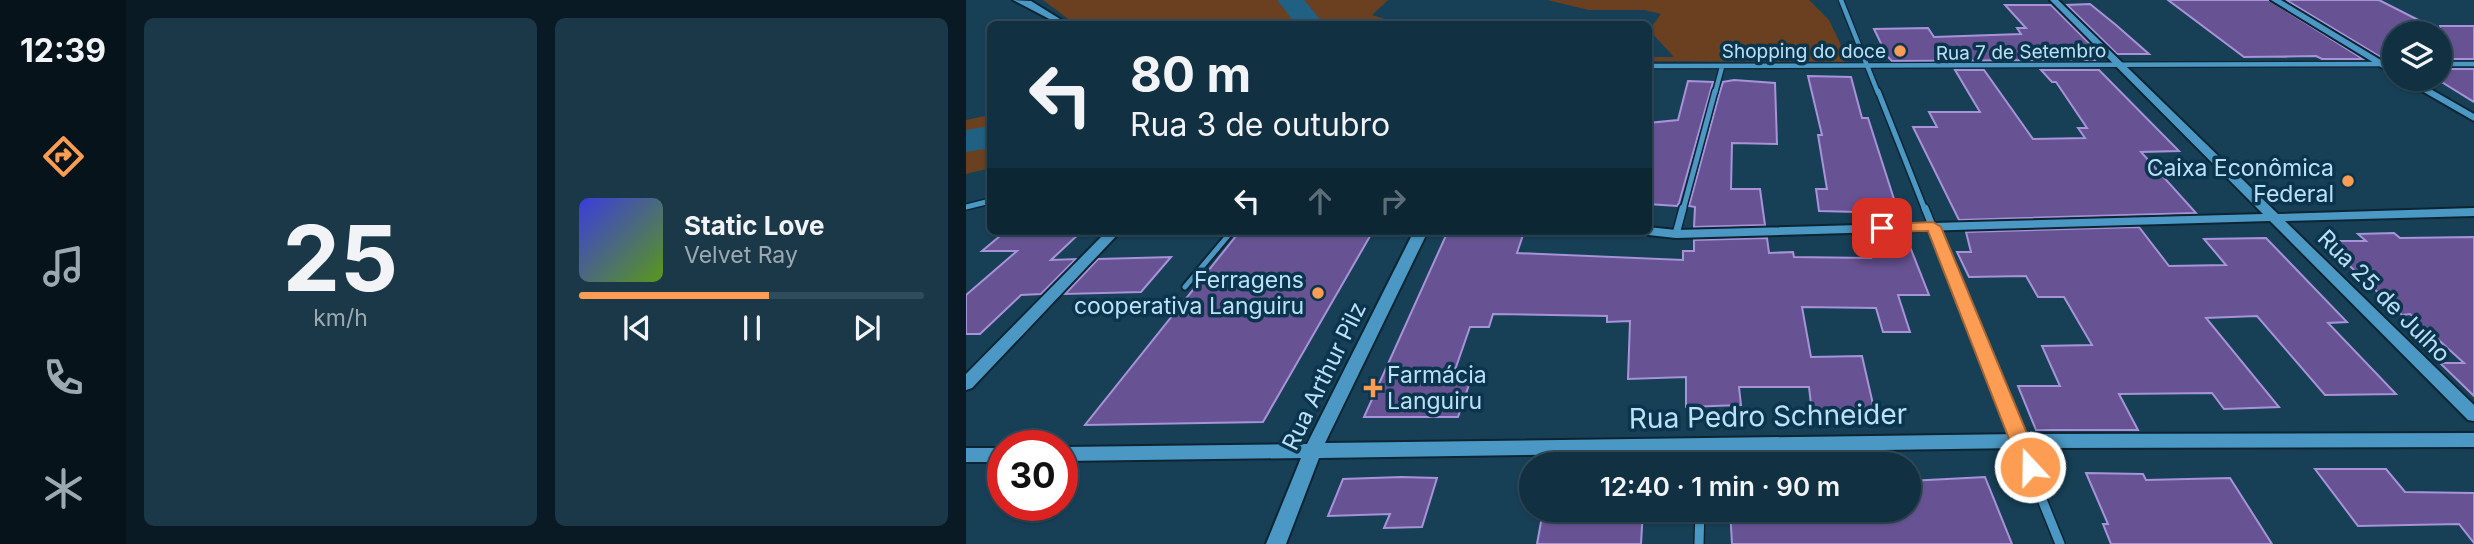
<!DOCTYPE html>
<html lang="pt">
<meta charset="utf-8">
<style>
body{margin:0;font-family:Inter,sans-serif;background:#1a3848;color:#f1f3f6;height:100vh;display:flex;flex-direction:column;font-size:26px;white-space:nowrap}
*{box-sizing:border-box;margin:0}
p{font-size:23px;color:#9ca9b1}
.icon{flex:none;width:38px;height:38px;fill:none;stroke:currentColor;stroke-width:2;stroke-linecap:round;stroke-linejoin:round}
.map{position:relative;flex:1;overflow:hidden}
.drawer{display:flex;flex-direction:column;gap:18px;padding:18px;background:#091a24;width:840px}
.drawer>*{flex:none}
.top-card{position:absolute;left:21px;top:21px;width:665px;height:214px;border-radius:10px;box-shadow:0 2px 5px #0004,0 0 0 2px #304b5a;background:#113041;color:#f1f3f6;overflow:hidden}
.buttons{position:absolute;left:1416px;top:21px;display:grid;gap:14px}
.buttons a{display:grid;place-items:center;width:70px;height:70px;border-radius:50%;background:#113041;box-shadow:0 2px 5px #0004,0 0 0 2px #304b5a;font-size:35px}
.speed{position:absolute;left:21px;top:430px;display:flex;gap:14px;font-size:35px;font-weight:700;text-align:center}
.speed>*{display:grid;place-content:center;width:91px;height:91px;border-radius:50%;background:#113041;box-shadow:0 2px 5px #0004,0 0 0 2px #304b5a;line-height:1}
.speed .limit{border:10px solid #d22;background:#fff;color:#111}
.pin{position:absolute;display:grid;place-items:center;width:60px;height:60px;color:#fff;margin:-30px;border-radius:14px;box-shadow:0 4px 10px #0006}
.me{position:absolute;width:77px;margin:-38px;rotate:339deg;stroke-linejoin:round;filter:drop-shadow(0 0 5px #0008)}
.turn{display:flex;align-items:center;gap:24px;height:147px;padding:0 28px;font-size:32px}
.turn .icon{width:91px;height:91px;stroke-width:2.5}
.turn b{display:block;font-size:49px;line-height:60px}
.lanes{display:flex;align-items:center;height:66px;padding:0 28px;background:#0003;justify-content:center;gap:35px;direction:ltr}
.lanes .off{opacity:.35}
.drawer .tile{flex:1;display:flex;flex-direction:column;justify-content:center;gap:10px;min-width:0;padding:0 24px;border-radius:10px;background:#1a3848}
.drawer .dial{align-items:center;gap:0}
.dial b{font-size:91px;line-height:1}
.song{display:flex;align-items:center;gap:21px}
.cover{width:84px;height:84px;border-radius:10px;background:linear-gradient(135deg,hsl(240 70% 55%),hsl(90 70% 35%))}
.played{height:7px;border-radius:4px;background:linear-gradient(90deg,#fc9d53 55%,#304b5a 55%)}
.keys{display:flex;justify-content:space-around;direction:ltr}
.drawer .tiles{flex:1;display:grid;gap:18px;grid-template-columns:repeat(2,1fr)}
.trip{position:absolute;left:553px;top:452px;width:402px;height:70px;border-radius:35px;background:#113041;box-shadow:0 2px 5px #0004,0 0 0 2px #304b5a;font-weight:600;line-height:70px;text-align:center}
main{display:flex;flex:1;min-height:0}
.menu{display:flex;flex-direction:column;width:126px;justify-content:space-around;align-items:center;background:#07131a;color:#9ca9b1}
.menu .icon{width:49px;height:49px}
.menu .selected{color:#fc9d53}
.menu b{font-size:32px;color:#f1f3f6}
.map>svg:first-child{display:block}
</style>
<main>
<nav class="menu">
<b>12:39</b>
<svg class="icon selected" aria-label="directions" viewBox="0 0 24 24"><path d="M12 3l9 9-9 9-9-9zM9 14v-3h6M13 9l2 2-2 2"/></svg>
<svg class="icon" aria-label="music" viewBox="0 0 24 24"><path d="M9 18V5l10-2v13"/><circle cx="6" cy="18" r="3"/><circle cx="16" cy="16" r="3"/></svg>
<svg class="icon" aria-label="phone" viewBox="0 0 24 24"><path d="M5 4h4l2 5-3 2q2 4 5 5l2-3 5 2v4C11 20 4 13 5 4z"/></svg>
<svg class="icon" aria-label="climate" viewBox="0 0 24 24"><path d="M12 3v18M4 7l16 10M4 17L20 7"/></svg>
</nav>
<section class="drawer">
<div class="tiles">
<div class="tile dial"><b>25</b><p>km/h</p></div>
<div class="tile">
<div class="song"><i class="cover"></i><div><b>Static Love</b><p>Velvet Ray</p></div></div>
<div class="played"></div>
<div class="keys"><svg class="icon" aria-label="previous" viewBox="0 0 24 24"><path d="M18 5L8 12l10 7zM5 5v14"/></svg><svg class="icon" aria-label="pause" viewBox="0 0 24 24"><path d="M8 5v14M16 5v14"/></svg><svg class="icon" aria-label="next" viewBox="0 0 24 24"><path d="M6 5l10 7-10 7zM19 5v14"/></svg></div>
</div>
</div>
</section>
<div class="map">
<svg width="1508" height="544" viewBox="0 0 1508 544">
<rect width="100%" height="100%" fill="#174057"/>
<!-- green -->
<path fill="#6a4020" d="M77 0H422L406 15 431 23H553L109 24Z
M581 0H843L863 20 883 62 683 61V57H708L683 30 695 14 678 10H623Z
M24 115V168L0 174V120Z"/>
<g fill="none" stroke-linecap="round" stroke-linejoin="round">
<!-- river -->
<path fill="#1f6083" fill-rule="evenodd" d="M311 0H338L358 24H330Z
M24 126V148L0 152V130Z"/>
</g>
<!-- building -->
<path fill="#675393" stroke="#a693d8" stroke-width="2" d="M1202 0H1303L1397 59H1356L1350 56 1278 57Z
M1320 0H1413L1474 31V26H1508V59H1474V33H1428V59H1418Z
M1124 4 1150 25 1183 54H1151L1101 5Z
M1039 5H1085L1134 54H1122L1128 60 926 61 921 56 908 29 962 28 968 37 1055 34 1051 28H1060Z
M1474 69H1508V102L1474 81Z
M989 70H1018L1067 139 1119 138 1112 128H1121L1090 82H1086L1075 70H1133L1213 151 1175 152 1230 213 993 220 947 127H971L963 112H1014Z
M842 76 885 77 896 118H902L935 221 896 222 893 212 853 211 850 189H861L852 135H856Z
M768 80 809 83 811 144 766 143 765 189H794L799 225 728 227 729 207 723 206 753 95 757 82Z
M722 81 747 82 713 203 711 206 682 204V123L712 120Z
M1173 227 1203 266 1260 265 1238 239 1300 238 1381 322 1362 323 1430 394 1359 395 1291 316 1240 318 1313 407 1258 409 1246 393 1153 394 1172 430H1070L1052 386H1094L1076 346 1126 345 1098 297H1072L1060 276 1003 277 991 252H1005L1000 232Z
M40 231H116L85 260 110 259 75 294 55 295 14 334H0V295L51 251H16Z
M274 231H407L297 422 119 425Z
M482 231 557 235 551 253 717 260V251H728V240L801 238 803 253 827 252 828 257 905 258 899 235 939 234 963 295H932L944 332H917L910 308 836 307 845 357 896 356 909 413H846L843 387H773L775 405 720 407V377L662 379 664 321 641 322V316L527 314 523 327H504L489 370H508L492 417H398Z
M1428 233 1434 238 1508 237V396L1474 363H1498L1444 314 1436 315 1357 241H1400L1392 234Z
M205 257 175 292 99 294 132 259Z
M1349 469H1420L1439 492 1508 493V543L1493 524 1392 526Z
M1120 473 1177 474 1180 480 1264 478 1306 544H1145L1137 524H1142Z
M435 477 471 478 456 527 418 528 424 514 362 516 377 479Z
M1019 477 1046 544H766L764 509H943V481Z
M677 509 675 544H571L577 511Z"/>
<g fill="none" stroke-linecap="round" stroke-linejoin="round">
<defs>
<path id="lane" d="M219 287 266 231"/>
<path id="street-far3" d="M875 0 912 93
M1474 64H1508
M682 66 1428 64
M749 93 756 67"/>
<path id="street-far2" d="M912 91 959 210
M0 207 24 201
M717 210 749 91"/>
<path id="street-far1" d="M959 208 1019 357
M710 234 717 208"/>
<path id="street" d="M1018 356 1094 544
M735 464 736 444
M733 544 734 509"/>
<path id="secondary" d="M47 0 65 1 102 24H93Z
M1084 0H1092L1312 214 1508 208V216L1319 221 1508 405V421L1502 420 1304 221 710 238 682 235 675 231H682V227L710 230 1297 214Z
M1305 0H1315L1428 68V75Z
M1435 79H1447L1508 114V121Z
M141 231H155L6 388 0 390V374Z
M448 231H462L359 443 1054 434 1508 433V447L1054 448 353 458 320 544H300L335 458 96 461V447L341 444Z
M0 448H37V462H0Z"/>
</defs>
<!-- lane casing -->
<use href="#lane" stroke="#0d2533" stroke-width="9"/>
<!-- street-far3 casing -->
<use href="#street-far3" stroke="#0d2533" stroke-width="7"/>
<!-- street-far2 casing -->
<use href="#street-far2" stroke="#0d2533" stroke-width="8"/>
<!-- street-far1 casing -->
<use href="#street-far1" stroke="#0d2533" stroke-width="10"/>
<!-- street casing -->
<use href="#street" stroke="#0d2533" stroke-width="12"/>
<!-- secondary casing -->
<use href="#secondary" stroke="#0d2533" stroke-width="4"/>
<!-- lane -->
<use href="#lane" stroke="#4b98c4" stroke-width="5"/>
<!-- street-far3 -->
<use href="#street-far3" stroke="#4b98c4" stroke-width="4.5"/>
<!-- street-far2 -->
<use href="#street-far2" stroke="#4b98c4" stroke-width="5"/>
<!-- street-far1 -->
<use href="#street-far1" stroke="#4b98c4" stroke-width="7"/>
<!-- street -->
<use href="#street" stroke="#4b98c4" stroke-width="9"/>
<!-- secondary -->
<use href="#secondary" fill="#4b98c4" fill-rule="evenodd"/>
</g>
<!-- route -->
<path fill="#fc9d53" stroke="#a46636" stroke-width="2" d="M967 222 975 227 1075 467 1072 473H1057L1054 467 962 231 916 232 908 228 916 224Z"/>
<!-- markers -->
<g fill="#fc9d53" stroke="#0a354c" stroke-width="2.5">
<circle cx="934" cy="51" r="7"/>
<circle cx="1382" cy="181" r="7"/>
<circle cx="352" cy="293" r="7"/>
<path d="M403.5 377.5h7v7h7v7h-7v7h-7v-7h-7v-7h7z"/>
</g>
<g text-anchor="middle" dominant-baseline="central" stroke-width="7" stroke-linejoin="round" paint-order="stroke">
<!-- far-poi labels -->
<g font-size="19" fill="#bce0f8" stroke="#0a354c" text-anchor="end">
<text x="920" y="51">Shopping do doce</text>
</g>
<!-- far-street labels -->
<g font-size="19" fill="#bce0f8" stroke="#0a354c">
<text transform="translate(1055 52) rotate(-1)">Rua 7 de Setembro</text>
</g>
<!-- poi labels -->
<g font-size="23" fill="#bce0f8" stroke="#0a354c" text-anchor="end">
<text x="1368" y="168">Caixa Econômica<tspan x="1368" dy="26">Federal</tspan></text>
<text x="338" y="280">Ferragens<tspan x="338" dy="26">cooperativa Languiru</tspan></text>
<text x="421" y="375" text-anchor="start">Farmácia<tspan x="421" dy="26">Languiru</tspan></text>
</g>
<!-- street labels -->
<g font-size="23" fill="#bce0f8" stroke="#0a354c">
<text transform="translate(1418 296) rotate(45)">Rua 25 de Julho</text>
<text transform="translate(358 376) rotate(-64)">Rua Arthur Pilz</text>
</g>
<!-- near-street labels -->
<g font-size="28" fill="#bce0f8" stroke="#0a354c">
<text transform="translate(802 416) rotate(-1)">Rua Pedro Schneider</text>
</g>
</g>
</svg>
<div class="buttons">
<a><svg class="icon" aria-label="layers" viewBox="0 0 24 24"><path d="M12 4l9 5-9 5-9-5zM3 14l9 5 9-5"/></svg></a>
</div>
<div class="speed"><div class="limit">30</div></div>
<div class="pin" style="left:916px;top:228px;background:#d93025"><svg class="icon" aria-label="arrive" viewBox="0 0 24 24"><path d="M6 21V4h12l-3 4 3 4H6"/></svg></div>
<svg class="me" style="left:1064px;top:467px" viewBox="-20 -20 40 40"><circle r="17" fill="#fc9d53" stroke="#fff" stroke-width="3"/><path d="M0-11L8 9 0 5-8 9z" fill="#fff"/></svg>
<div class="trip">12:40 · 1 min · 90 m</div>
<div class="top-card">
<div class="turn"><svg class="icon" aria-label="left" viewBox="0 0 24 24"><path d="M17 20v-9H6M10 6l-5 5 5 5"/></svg><div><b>80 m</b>Rua 3 de outubro</div></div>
<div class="lanes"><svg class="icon" aria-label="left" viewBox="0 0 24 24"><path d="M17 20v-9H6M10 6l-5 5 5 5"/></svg><svg class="icon off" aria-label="ahead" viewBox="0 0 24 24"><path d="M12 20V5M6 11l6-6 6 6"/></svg><svg class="icon off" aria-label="right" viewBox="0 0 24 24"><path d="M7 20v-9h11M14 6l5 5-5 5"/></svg></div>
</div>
</div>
</main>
